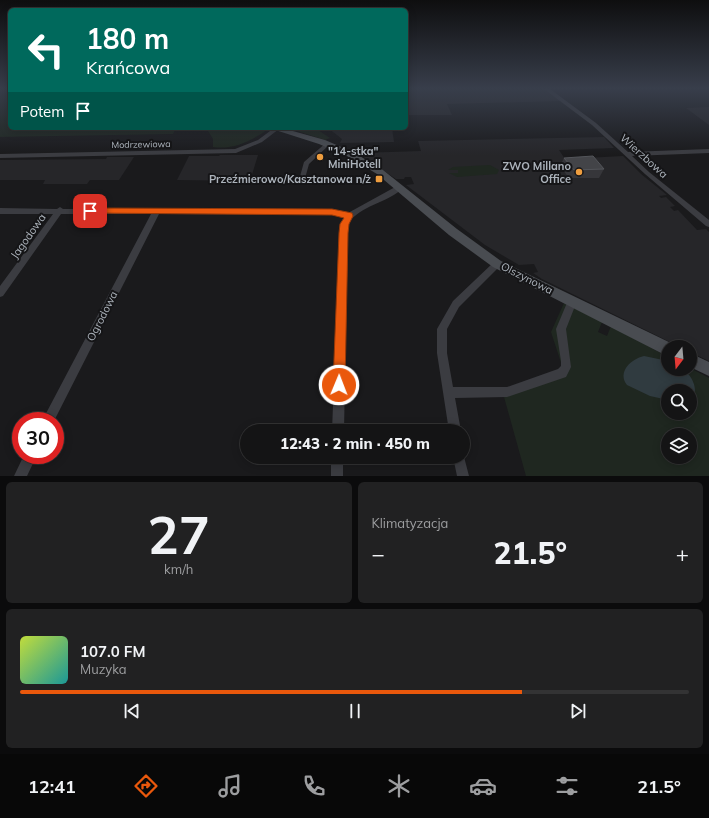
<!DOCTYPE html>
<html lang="pl">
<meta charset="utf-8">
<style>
body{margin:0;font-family:Mulish,sans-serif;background:#212122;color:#f1f3f6;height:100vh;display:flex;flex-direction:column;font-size:15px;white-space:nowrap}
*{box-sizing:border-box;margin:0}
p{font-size:13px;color:#9d9ea0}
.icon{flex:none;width:22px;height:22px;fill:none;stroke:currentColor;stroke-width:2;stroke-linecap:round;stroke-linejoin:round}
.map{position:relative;height:476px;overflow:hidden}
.panel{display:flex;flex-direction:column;gap:6px;padding:6px;background:#0b0b0c;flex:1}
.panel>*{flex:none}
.guide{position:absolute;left:8px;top:8px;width:400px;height:122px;border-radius:6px;box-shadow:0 2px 10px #0003,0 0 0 1px #333334;background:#00695c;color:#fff;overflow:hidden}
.needle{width:26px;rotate:196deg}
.fabs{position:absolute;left:661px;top:340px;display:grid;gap:8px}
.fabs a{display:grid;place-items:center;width:36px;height:36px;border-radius:50%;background:#141415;box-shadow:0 2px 10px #0003,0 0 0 1px #333334;font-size:20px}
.speed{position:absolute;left:12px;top:412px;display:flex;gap:8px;font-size:20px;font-weight:700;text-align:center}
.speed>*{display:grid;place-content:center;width:52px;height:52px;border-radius:50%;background:#141415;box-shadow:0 2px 10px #0003,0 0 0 1px #333334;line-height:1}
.speed .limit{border:6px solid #d22;background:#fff;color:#111}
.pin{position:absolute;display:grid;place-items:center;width:34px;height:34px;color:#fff;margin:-17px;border-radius:8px;box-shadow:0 2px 6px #0006}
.me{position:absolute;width:44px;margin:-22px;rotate:1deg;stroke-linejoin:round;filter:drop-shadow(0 0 3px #0008)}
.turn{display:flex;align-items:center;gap:14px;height:84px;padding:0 12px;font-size:18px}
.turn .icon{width:52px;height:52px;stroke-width:2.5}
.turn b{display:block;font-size:28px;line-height:34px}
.then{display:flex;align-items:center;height:38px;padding:0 12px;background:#0003;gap:8px;font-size:15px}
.big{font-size:30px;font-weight:800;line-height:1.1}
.panel .widget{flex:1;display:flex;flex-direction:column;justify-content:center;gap:6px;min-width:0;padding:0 14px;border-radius:6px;background:#212122}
.panel .dial{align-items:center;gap:0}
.dial b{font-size:52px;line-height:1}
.song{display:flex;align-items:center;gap:12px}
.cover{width:48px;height:48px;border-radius:6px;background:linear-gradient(135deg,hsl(70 70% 55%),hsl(180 70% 35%))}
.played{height:4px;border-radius:2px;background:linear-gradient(90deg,#ea580c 75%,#333334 75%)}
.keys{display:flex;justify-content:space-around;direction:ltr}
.heat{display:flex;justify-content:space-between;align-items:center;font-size:22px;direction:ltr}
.panel .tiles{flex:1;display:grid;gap:6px;grid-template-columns:1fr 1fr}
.widget:last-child{grid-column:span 2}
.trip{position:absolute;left:240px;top:424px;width:230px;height:40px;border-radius:20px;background:#141415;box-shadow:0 2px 10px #0003,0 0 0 1px #333334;font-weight:800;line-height:40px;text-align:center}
.tabs{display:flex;height:64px;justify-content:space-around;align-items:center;background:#080808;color:#9d9ea0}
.tabs .icon{width:28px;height:28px}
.tabs .active{color:#ea580c}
.tabs b{font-size:18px;color:#f1f3f6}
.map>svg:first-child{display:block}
</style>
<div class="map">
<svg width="709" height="476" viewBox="0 0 709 476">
<rect width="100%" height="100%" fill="#1a1a1c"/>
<!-- built -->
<path fill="#262629" d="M406 89H544L561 101 447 104 452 115H406Z
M709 107V125L686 108Z
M328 128H392L394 142 340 143 342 139Z
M604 137 614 148 559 150 565 159 623 156 641 174 667 195 659 196 661 198 666 197 675 206 670 207 674 211 678 210 697 230 706 229 709 232V361L690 352V347H680L542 279 533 273 538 272 534 264 519 265 485 245 406 185 414 184 411 177H405L404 179H396L358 153 421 151 418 141Z
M220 155H258L250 181 177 180 189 156H219Z
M107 157H134L119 180H90L87 184H43L45 180H0V160L106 159Z"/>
<!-- green -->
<path fill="#1f2720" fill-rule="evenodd" d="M0 89H10V128H176L173 134 0 137Z
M195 128H262L267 130C251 141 233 150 213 147V139L208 131Z
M288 128H315L330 138 325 140Z
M490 165 499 170 497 174 457 177 449 173H458V170H448L453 167Z
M564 303 602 322 598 332 607 336 611 326 668 357V369L690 368 709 378V476H526L504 397 565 375 551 332ZM668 391H690V413H668ZM668 435H690V457H668Z"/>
<!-- water -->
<path fill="#303b40" d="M644 356 668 361V369H682C690 374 695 382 695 391L690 396V391H668V400L650 396 627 385C617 372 631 359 644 356Z"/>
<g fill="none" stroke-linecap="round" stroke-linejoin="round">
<!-- street -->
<path fill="#3b3c41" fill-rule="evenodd" d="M544 89H550L596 123 628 152 709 149V153L632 156 649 172 709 220V227L706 226 645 174 592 125Z
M274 128 279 129 262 142 236 153 0 158V154L235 149 258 140Z
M327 142 329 143V145L309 164 304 182H300L299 180 304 162Z
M397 186H399L403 188C388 203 360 205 348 224L344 431H332L340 224 344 217 332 215 159 214 54 421H42L151 214H61L3 296 0 297V286L53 214H0V208L57 209 60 207 63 209H332L348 213Z
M497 261 500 262 501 264 500 266 459 307 447 329V353L453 387H507L558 369 561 366V361L556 329 569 298 572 297 575 298 577 301 566 329 571 367 566 377 507 397 455 398 461 431H449L437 353V329L453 301 494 262Z
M463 453 469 476H457L453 457H463Z
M24 455H37L27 476H14Z
M331 457H343V476H331Z"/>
<!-- secondary -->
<path fill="#494c51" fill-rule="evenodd" d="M269 128H282L325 140 353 152 383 170 457 229 501 261 673 344 674 347H668V355L663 354 493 267 449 235 377 174 347 156 319 144Z
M690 353 709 362V376L690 367Z"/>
</g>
<!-- wall -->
<path fill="#36363a" d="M564 158 604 169 599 178H569L560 166Z"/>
<!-- building -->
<path fill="#434448" stroke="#53555a" d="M593 156 604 169 574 170 564 158Z"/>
<!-- sky -->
<linearGradient id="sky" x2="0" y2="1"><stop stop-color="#0e0e0f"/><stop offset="0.57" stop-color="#383e4b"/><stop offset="1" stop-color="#383e4b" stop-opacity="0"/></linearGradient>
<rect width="709" height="155" fill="url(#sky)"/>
<!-- route -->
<path fill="#ea580c" stroke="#983908" d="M90 208 332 209 352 213 353 216 349 224 348 233 345 385 344 389 339 391 335 389 333 385 339 233 340 224 344 218 332 215 90 213 86 211Z"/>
<!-- markers -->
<g fill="#ee9d3f" stroke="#151517" stroke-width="1.5">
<circle cx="320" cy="157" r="4"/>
<circle cx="579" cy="172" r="4"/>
<rect x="375" y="175" width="8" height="8" rx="2"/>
</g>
<g text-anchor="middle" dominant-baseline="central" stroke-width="4" stroke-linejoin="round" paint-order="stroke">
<!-- far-street labels -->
<g font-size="9" fill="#acb3bb" stroke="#151517">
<text transform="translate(141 144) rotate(-1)">Modrzewiowa</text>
</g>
<!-- poi labels -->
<g font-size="11" font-weight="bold" fill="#acb3bb" stroke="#151517" text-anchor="end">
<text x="328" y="151" text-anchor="start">"14-stka"<tspan x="328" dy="13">MiniHotell</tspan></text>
<text x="571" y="166">ZWO Millano<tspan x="571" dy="13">Office</tspan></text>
<text x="371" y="179">Przeźmierowo/Kasztanowa n/ż</text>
</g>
<!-- street labels -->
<g font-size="11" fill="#acb3bb" stroke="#151517">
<text transform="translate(644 156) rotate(42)">Wierzbowa</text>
<text transform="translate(28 236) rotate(-55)">Jagodowa</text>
<text transform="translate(527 278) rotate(27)">Olszynowa</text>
<text transform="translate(102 316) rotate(-63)">Ogrodowa</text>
</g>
</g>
</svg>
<div class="fabs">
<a><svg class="needle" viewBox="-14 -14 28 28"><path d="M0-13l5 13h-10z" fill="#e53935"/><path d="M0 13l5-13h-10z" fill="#9d9ea0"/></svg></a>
<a><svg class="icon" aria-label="search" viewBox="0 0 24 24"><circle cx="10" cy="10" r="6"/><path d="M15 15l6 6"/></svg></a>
<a><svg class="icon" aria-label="layers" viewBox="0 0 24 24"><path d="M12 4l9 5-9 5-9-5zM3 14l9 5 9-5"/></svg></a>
</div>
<div class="speed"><div class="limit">30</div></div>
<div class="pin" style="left:90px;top:211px;background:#d93025"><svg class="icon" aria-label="arrive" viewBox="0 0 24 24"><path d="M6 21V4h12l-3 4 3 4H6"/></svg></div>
<svg class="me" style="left:339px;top:385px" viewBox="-20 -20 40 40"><circle r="17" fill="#ea580c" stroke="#fff" stroke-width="3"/><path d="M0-11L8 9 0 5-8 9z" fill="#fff"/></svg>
<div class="trip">12:43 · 2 min · 450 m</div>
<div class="guide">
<div class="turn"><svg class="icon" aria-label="left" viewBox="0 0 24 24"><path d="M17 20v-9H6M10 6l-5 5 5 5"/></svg><div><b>180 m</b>Krańcowa</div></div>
<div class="then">Potem<svg class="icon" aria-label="arrive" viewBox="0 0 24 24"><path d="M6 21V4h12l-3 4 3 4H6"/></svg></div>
</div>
</div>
<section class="panel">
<div class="tiles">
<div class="widget dial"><b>27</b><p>km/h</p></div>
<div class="widget"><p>Klimatyzacja</p>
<div class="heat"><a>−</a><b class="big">21.5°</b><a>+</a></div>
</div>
<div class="widget">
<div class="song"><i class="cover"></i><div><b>107.0 FM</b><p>Muzyka</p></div></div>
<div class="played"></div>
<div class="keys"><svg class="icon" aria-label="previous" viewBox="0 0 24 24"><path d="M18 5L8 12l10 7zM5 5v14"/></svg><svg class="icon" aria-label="pause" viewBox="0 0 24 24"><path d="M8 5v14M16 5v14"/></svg><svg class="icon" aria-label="next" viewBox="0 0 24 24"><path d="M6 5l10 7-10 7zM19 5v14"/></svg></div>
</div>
</div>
</section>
<nav class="tabs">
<b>12:41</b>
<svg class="icon active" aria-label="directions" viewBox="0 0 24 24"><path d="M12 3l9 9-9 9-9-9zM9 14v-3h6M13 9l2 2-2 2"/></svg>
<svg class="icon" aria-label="music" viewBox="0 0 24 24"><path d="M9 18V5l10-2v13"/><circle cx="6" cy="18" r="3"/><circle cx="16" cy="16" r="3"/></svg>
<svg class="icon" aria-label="phone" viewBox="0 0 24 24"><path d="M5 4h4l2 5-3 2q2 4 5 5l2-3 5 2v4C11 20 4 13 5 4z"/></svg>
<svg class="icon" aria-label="climate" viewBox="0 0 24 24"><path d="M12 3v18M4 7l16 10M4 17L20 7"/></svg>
<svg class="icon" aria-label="car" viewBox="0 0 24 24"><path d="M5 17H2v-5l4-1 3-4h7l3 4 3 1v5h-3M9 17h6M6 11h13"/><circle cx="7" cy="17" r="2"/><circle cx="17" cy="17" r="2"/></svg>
<svg class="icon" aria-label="filters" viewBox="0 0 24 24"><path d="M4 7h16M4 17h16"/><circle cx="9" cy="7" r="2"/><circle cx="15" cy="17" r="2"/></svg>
<b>21.5°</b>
</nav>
